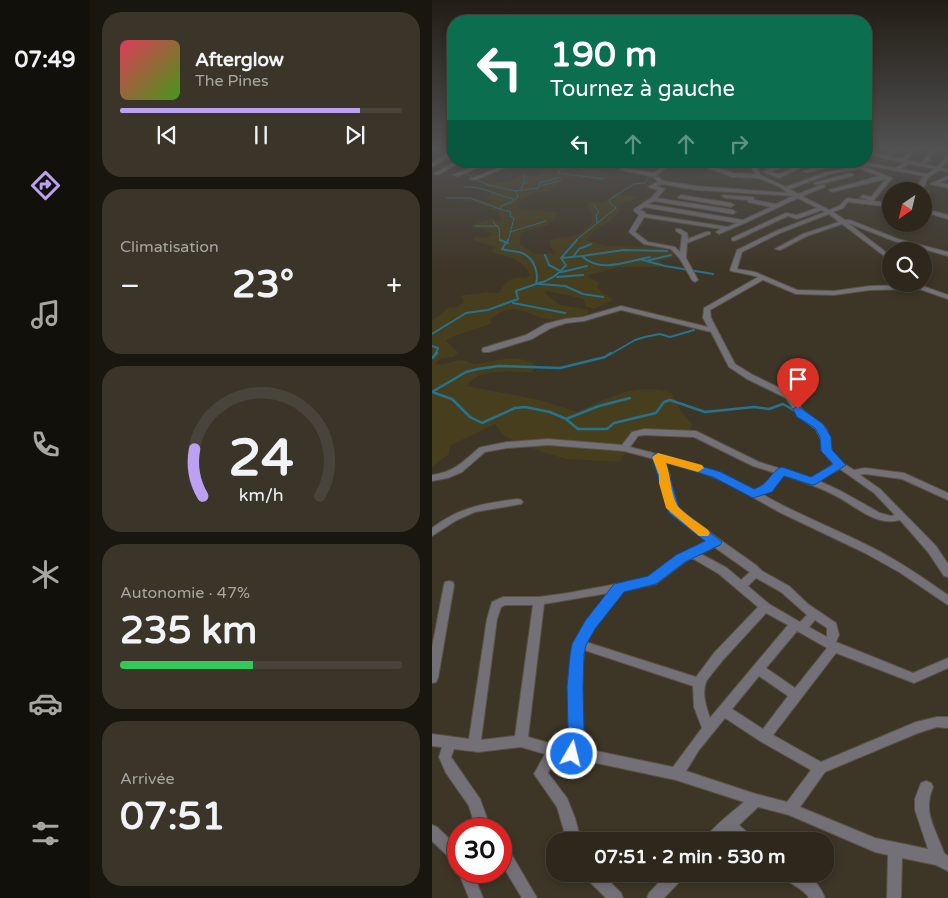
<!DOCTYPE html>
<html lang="fr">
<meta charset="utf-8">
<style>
body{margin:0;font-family:"Varela Round",sans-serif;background:#3a3429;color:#f1f3f6;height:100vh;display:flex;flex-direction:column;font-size:19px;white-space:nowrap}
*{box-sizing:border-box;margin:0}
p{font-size:16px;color:#a7a6a3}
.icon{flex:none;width:28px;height:28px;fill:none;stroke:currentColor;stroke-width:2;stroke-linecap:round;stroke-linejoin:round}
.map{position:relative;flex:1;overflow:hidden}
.panel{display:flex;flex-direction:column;gap:12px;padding:12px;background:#19160f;width:342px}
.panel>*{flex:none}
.hud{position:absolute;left:15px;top:15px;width:425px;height:152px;border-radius:20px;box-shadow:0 2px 8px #0003,0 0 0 1px #49443b;background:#0b6e4f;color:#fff;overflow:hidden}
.needle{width:32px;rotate:215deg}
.controls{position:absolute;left:450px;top:182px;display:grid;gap:10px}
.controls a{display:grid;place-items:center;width:50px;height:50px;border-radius:50%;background:#2e281c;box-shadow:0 2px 8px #0003,0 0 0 1px #49443b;font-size:25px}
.speed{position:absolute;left:15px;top:818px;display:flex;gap:10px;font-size:25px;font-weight:700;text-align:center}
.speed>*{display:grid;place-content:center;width:65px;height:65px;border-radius:50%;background:#2e281c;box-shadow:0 2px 8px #0003,0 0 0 1px #49443b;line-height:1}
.speed .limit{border:8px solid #d22;background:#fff;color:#111}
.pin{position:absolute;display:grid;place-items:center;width:42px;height:42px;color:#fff;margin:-51px -21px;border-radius:50% 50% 50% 0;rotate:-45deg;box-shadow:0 0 5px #0007}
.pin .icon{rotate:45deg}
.me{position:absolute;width:55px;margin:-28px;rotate:8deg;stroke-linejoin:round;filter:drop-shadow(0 0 4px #0008)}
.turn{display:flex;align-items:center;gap:18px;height:105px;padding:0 20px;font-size:22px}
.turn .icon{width:65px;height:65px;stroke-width:2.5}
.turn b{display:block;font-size:35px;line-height:42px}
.lanes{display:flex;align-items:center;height:48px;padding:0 20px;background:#0003;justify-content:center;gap:25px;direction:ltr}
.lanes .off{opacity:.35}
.big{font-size:38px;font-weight:800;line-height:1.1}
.panel .tile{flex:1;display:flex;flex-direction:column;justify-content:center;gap:8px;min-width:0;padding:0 18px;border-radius:20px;background:#3a3429}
.panel .dial{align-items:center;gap:0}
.dial svg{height:130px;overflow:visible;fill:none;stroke:#49443b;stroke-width:7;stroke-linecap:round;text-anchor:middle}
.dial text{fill:#f1f3f6;stroke:none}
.song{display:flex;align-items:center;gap:15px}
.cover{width:60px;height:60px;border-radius:8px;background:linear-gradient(135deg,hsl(350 70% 55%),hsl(100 70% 35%))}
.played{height:5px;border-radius:2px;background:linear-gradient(90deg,#bca0f2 85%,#49443b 85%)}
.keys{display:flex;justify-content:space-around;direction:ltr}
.heat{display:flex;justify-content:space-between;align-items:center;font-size:28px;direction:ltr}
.charge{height:8px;border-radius:4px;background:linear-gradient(90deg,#34c759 47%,#49443b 0)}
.trip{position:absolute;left:114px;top:832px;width:288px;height:50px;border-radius:20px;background:#2e281c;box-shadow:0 2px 8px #0003,0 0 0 1px #49443b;font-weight:800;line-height:50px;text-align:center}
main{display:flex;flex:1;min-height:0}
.menu{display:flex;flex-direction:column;width:90px;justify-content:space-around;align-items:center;background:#12100b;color:#a7a6a3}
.menu .icon{width:35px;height:35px}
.menu .selected{color:#bca0f2}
.menu b{font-size:22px;color:#f1f3f6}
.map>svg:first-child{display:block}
</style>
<main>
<nav class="menu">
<b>07:49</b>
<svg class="icon selected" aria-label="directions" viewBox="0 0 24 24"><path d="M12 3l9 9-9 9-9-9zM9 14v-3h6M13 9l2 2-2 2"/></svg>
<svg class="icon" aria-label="music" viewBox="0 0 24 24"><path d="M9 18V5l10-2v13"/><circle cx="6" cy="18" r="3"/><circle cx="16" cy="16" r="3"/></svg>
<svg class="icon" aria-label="phone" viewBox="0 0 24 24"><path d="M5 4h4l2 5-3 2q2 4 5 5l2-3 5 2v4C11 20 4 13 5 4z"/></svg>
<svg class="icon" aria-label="climate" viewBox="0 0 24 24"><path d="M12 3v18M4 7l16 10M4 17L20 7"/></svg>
<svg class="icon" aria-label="car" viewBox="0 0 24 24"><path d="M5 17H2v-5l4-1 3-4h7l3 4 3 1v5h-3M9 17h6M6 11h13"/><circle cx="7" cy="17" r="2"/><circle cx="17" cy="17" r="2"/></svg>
<svg class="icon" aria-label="filters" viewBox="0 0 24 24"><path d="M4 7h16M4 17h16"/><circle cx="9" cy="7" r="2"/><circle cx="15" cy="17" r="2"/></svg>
</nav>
<section class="panel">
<div class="tile">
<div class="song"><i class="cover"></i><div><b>Afterglow</b><p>The Pines</p></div></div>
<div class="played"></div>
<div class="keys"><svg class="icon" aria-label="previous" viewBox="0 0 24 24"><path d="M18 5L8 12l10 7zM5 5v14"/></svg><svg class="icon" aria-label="pause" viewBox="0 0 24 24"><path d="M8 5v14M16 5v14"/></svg><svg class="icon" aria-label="next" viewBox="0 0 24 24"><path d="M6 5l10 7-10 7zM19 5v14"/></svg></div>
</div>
<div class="tile"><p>Climatisation</p>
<div class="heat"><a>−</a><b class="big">23°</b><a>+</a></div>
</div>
<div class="tile dial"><svg viewBox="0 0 100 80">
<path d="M14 69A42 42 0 1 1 86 69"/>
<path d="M14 69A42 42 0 0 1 9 40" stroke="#bca0f2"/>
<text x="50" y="56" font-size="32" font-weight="700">24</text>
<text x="50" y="72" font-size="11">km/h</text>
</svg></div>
<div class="tile"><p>Autonomie · 47%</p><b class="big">235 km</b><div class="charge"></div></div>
<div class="tile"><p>Arrivée</p><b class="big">07:51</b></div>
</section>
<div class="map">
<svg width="516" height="898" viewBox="0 0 516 898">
<rect width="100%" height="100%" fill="#3d3526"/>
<!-- sand -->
<path fill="#463e1d" d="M113 161H160L159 163 162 164 151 167C160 171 170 167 177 176L173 180 133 177 130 179 131 181 118 189 119 191 101 193 86 204 84 206 88 209 126 212C119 230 103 227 89 233L88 244 97 250V251L105 254 124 253 119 248 117 241C138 234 141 242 160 223V213L156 208 157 202 172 203 183 194 207 197C201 202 193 200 187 206L188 212C178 223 163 227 154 240L175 246 236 247 240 250 244 257 227 261 231 265 228 267H187L156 275V277L167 282 165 288 167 290 182 300 162 309 154 307 152 300 148 298 114 291 113 293 128 305 153 309 156 310 157 313C144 321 120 322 106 317 87 309 76 303 58 320L61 323 17 338 14 341 26 352 25 354 21 357 9 358 3 364C12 367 20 360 30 360 35 360 39 365 45 364 64 361 88 352 105 366L100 372C80 373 47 367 35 386L108 400 145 412C175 398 206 381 240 393L249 411 260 424 258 431 211 430 205 436 187 462 134 459 110 452 72 436 63 424 17 446V454L0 467V321L16 308 25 307 32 301 29 297 31 295 57 292 67 293C73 283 78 275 93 278L98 275C91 259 78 257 62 253L59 251 64 247 40 240 44 237 56 238 60 234 54 230 39 227 40 225 61 218 65 222 71 221 65 211 41 202 29 200C40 195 48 203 59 202L60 200 53 198 66 190 52 184 76 182 91 174C103 178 109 177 117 166Z"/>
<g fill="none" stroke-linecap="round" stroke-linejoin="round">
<!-- stream-far2 -->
<path stroke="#26738f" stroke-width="1" d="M122 161 134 165H164
M31 172 56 185 84 191
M127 173 172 179
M91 184 93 174
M107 186 128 181
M32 187C49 185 65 196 82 199
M89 189 91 184 96 182
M15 198H38L68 209
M162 205 167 212 164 215 165 223
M61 222 67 228 68 241
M43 226H66
M78 232 114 221
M76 241 82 218 78 216 79 212 68 209 69 206 80 202 86 197 84 191 106 188 107 183 125 178 128 169 140 163 137 161
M143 241 184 208 177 202 178 199 202 184 213 183 217 177"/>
<!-- stream-far1 -->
<path stroke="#26738f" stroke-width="2" d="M68 240 76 243
M113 255 117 265 130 272 155 266
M150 256 192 250 235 251
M141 257 147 249 159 244
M129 258 150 256C168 274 196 261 218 257
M207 259 233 266 281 274
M214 261 239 255
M125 277 151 275
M104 284C117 281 126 276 134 265L129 258 145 240
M107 284 133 286 151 294 171 297
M81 303 133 313
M0 334 34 313 56 310 86 299 84 291 104 284C107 272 102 258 90 253 83 250 77 252 70 249L76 240
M0 346 6 348 3 355
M177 355 203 340 213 337 228 334 238 337 262 330"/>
<!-- stream -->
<path stroke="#26738f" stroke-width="2.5" d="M0 358 5 353
M0 392 20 399 38 417 50 423 83 408 93 407 118 412 134 419 146 429H175L182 423 224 413 232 402 238 400 273 412 322 407 337 409 351 404 363 411
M0 392 34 372 46 369 67 366 128 368 173 357 179 353
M368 417 384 429 390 441
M134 419 167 406 198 398"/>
<defs>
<path id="minor" d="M0 149H5L0 152Z
M461 149H466L458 157 470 159 479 149H484L474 160 488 163 494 158 498 149H502L498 159 493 164 505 167 516 155V160L510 168 516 169V172L507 170 495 179 492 188 497 192 494 194 486 188 488 181 492 176 437 166 433 167 460 178 442 200 440 201 428 197 431 195 439 197 454 179 400 192 397 190 447 176 428 169 398 174 358 189 366 194 389 185H393V187L370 196 397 210 407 206 415 198 459 203V207L416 202 411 208 401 212 413 220H418L466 239 516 252V256L462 241 416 223 459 256V261L410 224 375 236 348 250 343 249 371 234 407 222 397 214 348 233 310 252 305 269 323 272 365 290 402 291 438 286 479 285 480 284H485L516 295V299L487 289 438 290 402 295 364 294 331 280 278 310 279 318 303 364 321 375 360 394 372 412 390 424 395 430 400 452 411 463 422 470 433 468 472 473 516 493V500L470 479 433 474 428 475 448 489 504 546 516 564V577L512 576 496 552 468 520C443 527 423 505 402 495 385 486 369 481 351 475L338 491 330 494C366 515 404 529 441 548 467 561 491 578 516 595V605L467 572 433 553 347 512 294 482 260 469 232 462 238 475V483L246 508 287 539 324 565 330 571 357 586 376 604 404 623 407 635 404 642 481 673 516 658V668L482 683 404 653 341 735 389 762 484 722 505 717H516V728L505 727 486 733 393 772 368 807 443 838 496 849 483 810V799L489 783 494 781 499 783 501 787C490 813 504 829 512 853L516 856V871L504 865 470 858 469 898H455L456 855 443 852 357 815 326 807 307 825 319 836 321 841H304L297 834 289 841H272C276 830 302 811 312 802L244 780 164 763 124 757 116 773 135 798 143 818 149 841H135L125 807 102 774 113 754 89 747 46 752 22 749 19 757 48 799 59 829H44L37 806 14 773 7 757 10 747 0 746V734L37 739 55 619 60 602 71 597H107L136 593 217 578 245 556 276 541 239 512 228 483V475L222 459 192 451 116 445 75 448 53 452 30 472 16 478 0 481V475C22 472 31 462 47 448L50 447 75 442 116 439 190 445 200 432 212 429 264 431 327 462 379 478 402 464 392 453 388 432 384 428 366 416 354 398 315 379 297 367 279 332 189 310 152 321 134 323 119 328 100 339 57 352H51L50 350 51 348 94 335 113 324 133 319 151 317 189 306 276 327 271 318 272 308 326 277 319 275 299 271 298 270 305 250 344 231 393 212 390 210 365 219 356 216 302 241 300 240V238L354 213 365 215 385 208 366 198 315 222 287 234 284 232 289 229 212 217 203 232 216 242 243 247 248 252 250 235 244 231V229H248L255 233 256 239 274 232H278V234L255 243 254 258 266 280 263 282 260 280 248 259 239 249 212 244 197 232 207 215 202 211V209L219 198 226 190 216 187 226 182 222 178 223 177H227L231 181 264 186 356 193 346 186 326 178 300 177 257 161H265L301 173 323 174 320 168 308 163V161H314L323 166 333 161H340L325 168 328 174 334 178 354 187 395 172 423 167 412 163 374 173 371 171 406 161H416L428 165 437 163 463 168 472 163 454 159 437 154 439 153 454 156ZM477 164 502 169 495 174 469 169ZM230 184 264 190 361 196 344 204 322 200V198L320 197 291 195 290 196 293 198 316 200V202L339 207 311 220 216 204 222 201 301 214 304 212 301 210 225 198 233 189 224 186ZM212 207 305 223 296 227 213 214V212L208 210ZM212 435 262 437 321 466 343 473 332 487 322 490C282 468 241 458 198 447L206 436ZM408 469 442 493 463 515 459 516 448 513 409 491 387 481ZM282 547 316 571 318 572 309 580 295 568 269 554ZM260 558 287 574 326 607 282 653 264 677 154 642 162 628 191 591 224 584 253 562ZM324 578 349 592 375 615 368 622 337 604 316 586ZM177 593 154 622 141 644 137 687 138 729 135 748 96 737 112 604ZM73 605H101L83 736 49 740 65 619 69 607ZM334 613 356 625 278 718C274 706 269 692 275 680L291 660ZM383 620 395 628V637L377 627ZM365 631 395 648 363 688 334 668ZM152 650 261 686 262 707 270 728 241 767 164 751 147 749 150 729 149 687ZM327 676 356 696 331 729 300 709ZM293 718 328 741 379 770 355 802 324 794 254 771 267 750Z
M507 149H516V152L507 150Z
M19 151H21V154L0 167V163Z
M24 161H30L6 175 1 174Z
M55 161H62L26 176 21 175Z
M83 161H90L43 180 38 179Z
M183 161H199L231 165 236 161H241L223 177 188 170 191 168 222 173 228 168Z
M353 161H360L339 172 347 174 370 164 375 165 347 178 331 172Z
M419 173 422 175 421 176 385 185 382 183Z
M516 176V179L507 183 516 184V188L498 184Z
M249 195 299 203 302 205 299 207 247 198 246 197Z
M491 208 516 215V219L491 212Z
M86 499 89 500 91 502 89 504 43 512 25 520 0 536V528C28 507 52 503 86 499Z
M17 581 21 582 22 585 6 678 4 682 0 683V647L12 585 13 582Z
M0 825 5 827 26 847V863L21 861 0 841Z
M69 843 74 845 105 898H90L69 863Z
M26 870V871H40L51 898H37L26 871Z
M153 874H170L189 893 191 898H174L155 879Z
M235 874H252L250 879 232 898H215L217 893Z
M351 874C373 873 384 876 393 898H377C370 886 355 885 351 874Z"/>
</defs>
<!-- minor casing -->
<use href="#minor" stroke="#5a5244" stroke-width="2"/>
<!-- minor -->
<use href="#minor" fill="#747077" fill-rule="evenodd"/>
</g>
<!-- sky -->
<linearGradient id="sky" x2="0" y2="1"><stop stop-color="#221d15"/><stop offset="0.54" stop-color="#515152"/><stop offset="1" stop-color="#515152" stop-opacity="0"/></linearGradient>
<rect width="516" height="275" fill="url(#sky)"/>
<!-- route -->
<path fill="#1a73e8" stroke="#114b97" d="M366 406 391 424 399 437 400 450 414 465 384 484 380 485 352 476 340 492 321 498 281 477 234 463 247 508 290 542 288 545 253 562 224 584 192 592 163 629 154 645 152 655 151 687 152 729 146 760 140 762 134 760 132 754 136 729 135 687 138 655 140 644 153 621 182 584 216 576 244 555 273 541 237 513 220 457 222 454 226 453 289 472 322 489C338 484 338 471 350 467L379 477 401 464 389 451 388 437 383 428 365 417 361 409Z"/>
<!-- slow -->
<path fill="#f59e0b" d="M226 453 270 465 272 468 266 472 234 463C239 476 238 492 245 505 250 512 268 524 276 530L278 533 276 536H267L234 508 227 483V475L220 457Z"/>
</svg>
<div class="controls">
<a><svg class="needle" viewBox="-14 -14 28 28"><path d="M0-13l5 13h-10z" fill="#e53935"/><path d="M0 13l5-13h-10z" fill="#a7a6a3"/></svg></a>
<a><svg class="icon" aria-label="search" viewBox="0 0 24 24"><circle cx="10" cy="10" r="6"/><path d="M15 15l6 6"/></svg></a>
</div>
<div class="speed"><div class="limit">30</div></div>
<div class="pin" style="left:366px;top:409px;background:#d93025"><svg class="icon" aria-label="arrive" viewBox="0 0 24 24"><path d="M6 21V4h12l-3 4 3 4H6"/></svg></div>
<svg class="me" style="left:140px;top:754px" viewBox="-20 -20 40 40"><circle r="17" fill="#1a73e8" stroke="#fff" stroke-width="3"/><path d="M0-11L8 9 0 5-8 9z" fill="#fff"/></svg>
<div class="trip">07:51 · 2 min · 530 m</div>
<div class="hud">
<div class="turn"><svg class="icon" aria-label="left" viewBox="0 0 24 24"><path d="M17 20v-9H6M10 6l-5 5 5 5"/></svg><div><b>190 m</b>Tournez à gauche</div></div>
<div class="lanes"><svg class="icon" aria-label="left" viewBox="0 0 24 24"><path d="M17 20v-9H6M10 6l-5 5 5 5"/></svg><svg class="icon off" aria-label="ahead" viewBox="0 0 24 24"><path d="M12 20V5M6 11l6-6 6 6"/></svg><svg class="icon off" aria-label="ahead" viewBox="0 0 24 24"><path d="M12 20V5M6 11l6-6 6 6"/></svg><svg class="icon off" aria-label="right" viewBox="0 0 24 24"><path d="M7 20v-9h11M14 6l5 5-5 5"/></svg></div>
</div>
</div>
</main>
